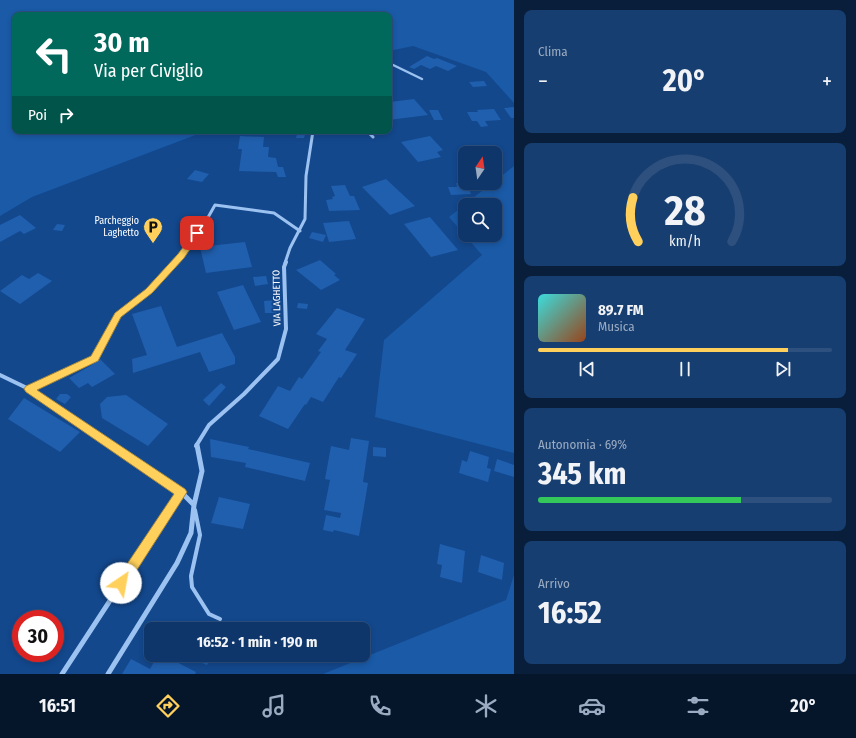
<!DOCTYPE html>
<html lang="it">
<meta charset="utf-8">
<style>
body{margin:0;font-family:"Fira Sans Condensed",sans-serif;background:#173e70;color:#f1f3f6;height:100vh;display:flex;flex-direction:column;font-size:15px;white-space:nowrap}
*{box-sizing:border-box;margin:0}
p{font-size:13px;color:#9babc1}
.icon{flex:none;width:22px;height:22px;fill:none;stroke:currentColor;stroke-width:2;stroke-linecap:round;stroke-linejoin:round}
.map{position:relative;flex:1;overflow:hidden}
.sheet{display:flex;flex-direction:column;gap:10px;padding:10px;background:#081e3a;width:342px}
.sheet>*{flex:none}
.guide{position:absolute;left:12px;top:12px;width:380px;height:122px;border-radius:8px;box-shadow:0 2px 6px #0003,0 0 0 1px #2e507e;background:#00695c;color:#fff;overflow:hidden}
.needle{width:26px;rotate:13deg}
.controls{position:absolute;left:458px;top:146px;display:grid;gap:8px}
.controls a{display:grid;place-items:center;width:44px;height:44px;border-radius:8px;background:#0e366a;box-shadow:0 2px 6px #0003,0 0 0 1px #2e507e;font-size:20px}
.speed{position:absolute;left:12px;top:610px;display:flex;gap:8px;font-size:20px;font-weight:700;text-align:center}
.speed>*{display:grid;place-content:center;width:52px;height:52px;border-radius:50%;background:#0e366a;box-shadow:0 2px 6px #0003,0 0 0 1px #2e507e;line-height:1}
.speed .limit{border:6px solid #d22;background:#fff;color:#111}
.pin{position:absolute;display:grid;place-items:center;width:34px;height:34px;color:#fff;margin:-17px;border-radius:8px;box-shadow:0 2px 6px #0006}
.me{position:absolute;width:44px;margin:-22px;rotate:33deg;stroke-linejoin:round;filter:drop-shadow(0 0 3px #0008)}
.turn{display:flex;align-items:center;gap:14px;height:84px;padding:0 16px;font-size:18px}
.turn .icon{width:52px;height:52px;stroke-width:2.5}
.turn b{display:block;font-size:28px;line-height:34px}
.then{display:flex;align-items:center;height:38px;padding:0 16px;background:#0003;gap:8px;font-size:15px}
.big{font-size:30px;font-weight:700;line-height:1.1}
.sheet .widget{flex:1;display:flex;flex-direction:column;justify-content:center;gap:6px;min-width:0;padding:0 14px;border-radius:8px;background:#173e70}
.sheet .dial{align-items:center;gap:0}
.dial svg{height:104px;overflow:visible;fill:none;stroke:#2e507e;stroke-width:7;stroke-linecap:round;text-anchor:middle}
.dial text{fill:#f1f3f6;stroke:none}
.song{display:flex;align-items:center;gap:12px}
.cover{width:48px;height:48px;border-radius:6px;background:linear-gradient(135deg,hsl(180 70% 55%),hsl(20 70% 35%))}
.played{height:4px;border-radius:2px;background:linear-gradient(90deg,#ffd05c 85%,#2e507e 85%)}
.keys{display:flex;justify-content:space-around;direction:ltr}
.heat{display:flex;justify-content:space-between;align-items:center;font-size:22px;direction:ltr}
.charge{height:6px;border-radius:3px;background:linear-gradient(90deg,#34c759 69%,#2e507e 0)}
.trip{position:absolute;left:144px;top:622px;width:226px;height:40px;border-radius:8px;background:#0e366a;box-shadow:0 2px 6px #0003,0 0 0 1px #2e507e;font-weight:700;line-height:40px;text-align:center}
.tabs{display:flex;height:64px;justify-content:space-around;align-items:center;background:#06162a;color:#9babc1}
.tabs .icon{width:28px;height:28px}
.tabs .selected{color:#ffd05c}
.tabs b{font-size:18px;color:#f1f3f6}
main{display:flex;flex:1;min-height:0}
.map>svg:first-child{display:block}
</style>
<main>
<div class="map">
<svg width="514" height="674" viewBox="0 0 514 674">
<rect width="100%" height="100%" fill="#13488d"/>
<!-- green -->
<path fill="#1a5aa7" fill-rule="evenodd" d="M0 0H514V103L486 72 413 46 389 51V15H15V131H206L32 197 0 216Z
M514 166V453L375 417 384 340 482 255 449 217 492 183H495V181ZM465 205H495V235H465Z
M514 575V674H323L506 600Z"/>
<!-- building -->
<path fill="#205fad" d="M427 56 434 59 437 58 457 66 448 71 436 66 430 69 421 65 414 69 409 67Z
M484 81 487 86 473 87 469 82Z
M414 99 428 115 389 120V101L390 102Z
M514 107V118H511L504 108Z
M494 109 501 120 485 121 488 126 481 127 477 121H472L467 112H478L477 110Z
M429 110H438L443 120H434Z
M298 131H306L304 138H296Z
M240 136 264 137 263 147H269L268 157 276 158 278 167H283L286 177H278L276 172 239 171 242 149H238Z
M430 136 443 150 437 152 441 157 418 162 401 142Z
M195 170 209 174 202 182 187 179Z
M386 179 415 206 390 215 362 187Z
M456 183 467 184 471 194 451 195 448 187H457Z
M345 185 350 196H354L360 210 329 211 326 200 333 199 332 197 335 196 331 186Z
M20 215 36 228 24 234 20 231 0 242V225Z
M430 217 458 250 431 257 404 224Z
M349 221 356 239 329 242 323 223Z
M57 224 65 225 62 231 53 230Z
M312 232 326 235 323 242 309 238Z
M245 242 252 267 206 273 200 247Z
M320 260 336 274 334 275 340 280 321 290 296 270Z
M38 273 52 281 20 304 0 291 22 275 29 279Z
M266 276 268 284 255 286 253 277Z
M243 285 261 322 234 330 217 292Z
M276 300 277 313H265L264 301Z
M298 303 308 304 307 309 297 308Z
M161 306 177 347 222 333 235 357V364L209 372 200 352 133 373 132 359 147 355 132 314Z
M337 308 365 319 345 350 357 354 341 378 339 377 323 402 311 397 306 405 305 404 288 429 259 416 278 386 290 391 299 377 302 379 321 352 318 351 327 339 316 334Z
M100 359 115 374 92 387 88 383 79 388 69 378 90 366Z
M221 383 226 387 209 406 203 400Z
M60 394H67L71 397 65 404 56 399Z
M126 395 168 424 148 446 102 418 100 404 107 397Z
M24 398 80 432 60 452 8 419Z
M351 438 369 441 363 482 368 483 359 536 334 530 333 532 323 530 326 515 340 518 341 513 324 510 330 480 325 479 331 446 349 450Z
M210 439 249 447 248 449 310 463 305 481 245 467 246 463 211 457Z
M373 447 386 448V457L373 456Z
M470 451 489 457 487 468 491 469 488 482 459 473 462 460 467 462Z
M497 459 514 465V477L494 471Z
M219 497 250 504 243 529 211 523Z
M440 544 465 551 462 583 440 577 442 565 437 564Z
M481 555 504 563 502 580 478 572Z
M158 655H163L196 672 195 674H122L131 659 150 669Z
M207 655 212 656 207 665 202 663Z"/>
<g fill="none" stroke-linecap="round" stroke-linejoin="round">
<!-- lane -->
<path stroke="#9cc2f1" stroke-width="4" d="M195 510 200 535 191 576 192 587 209 614 220 619"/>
<!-- street-far3 -->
<path stroke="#9cc2f1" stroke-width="2.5" d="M389 63 422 79"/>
<!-- street-far2 -->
<path stroke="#9cc2f1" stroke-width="3" d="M367 131 373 137
M174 263 206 221 215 205 274 213 300 231
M285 263 290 248 305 219 306 176 313 131"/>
<!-- street-far1 -->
<path stroke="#9cc2f1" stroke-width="4" d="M0 375 29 389 113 446
M29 389 95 358 118 315 149 291 175 262
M196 446 209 425 244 394 278 359 286 329 284 267 286 262"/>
<!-- street -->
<path stroke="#9cc2f1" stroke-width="5" d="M194 505 202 471 197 445
M62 674 181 492
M108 674 177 563 191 533 194 505 181 492 111 445"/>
</g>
<!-- route -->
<path fill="#ffd05c" stroke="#a6873c" d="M197 230 201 233 184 258 152 293 121 317 98 361 37 390 185 489 187 492 126 587 121 589 117 587 115 583 117 579 174 494 26 392 24 389 26 386 91 356 115 313 146 289 178 254 195 231Z"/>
<!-- icons -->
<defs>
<symbol id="parking-pin" viewBox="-11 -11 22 30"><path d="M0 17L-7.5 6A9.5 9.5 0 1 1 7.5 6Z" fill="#ffd05c" stroke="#13488d"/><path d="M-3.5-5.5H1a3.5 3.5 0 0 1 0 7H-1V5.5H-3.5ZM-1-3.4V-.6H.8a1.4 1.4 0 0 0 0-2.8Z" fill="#111"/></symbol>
</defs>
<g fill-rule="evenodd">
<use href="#parking-pin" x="142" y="216" width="22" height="30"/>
</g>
<g text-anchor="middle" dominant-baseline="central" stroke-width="4" stroke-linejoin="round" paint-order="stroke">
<!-- poi labels -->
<g font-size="10" fill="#fff" stroke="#13488d" text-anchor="end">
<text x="139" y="221">Parcheggio<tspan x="139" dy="12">Laghetto</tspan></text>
</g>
<!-- street labels -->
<g font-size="10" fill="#fff" stroke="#13488d">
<text transform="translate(277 298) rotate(-91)">VIA LAGHETTO</text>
</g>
</g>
</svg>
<div class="controls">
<a><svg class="needle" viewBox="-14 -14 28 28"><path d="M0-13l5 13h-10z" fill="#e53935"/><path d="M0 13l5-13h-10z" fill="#9babc1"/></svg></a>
<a><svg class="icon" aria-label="search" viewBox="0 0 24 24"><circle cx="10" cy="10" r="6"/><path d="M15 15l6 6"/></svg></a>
</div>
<div class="speed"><div class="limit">30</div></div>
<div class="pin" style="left:197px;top:233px;background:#d93025"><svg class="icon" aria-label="arrive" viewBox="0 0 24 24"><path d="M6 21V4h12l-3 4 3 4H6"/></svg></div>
<svg class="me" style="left:121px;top:583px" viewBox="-20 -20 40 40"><circle r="19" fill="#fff"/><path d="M0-13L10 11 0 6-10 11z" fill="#ffd05c"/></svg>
<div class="trip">16:52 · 1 min · 190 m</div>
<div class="guide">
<div class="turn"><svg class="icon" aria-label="left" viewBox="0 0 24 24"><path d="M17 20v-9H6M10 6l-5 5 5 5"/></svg><div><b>30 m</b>Via per Civiglio</div></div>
<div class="then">Poi<svg class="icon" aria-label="right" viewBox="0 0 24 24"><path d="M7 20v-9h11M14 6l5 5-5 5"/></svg></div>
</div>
</div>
<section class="sheet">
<div class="widget"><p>Clima</p>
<div class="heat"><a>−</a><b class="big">20°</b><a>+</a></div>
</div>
<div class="widget dial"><svg viewBox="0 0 100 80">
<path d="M14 69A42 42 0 1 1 86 69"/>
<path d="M14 69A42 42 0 0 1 10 35" stroke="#ffd05c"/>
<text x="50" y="56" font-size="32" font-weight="700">28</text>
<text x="50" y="72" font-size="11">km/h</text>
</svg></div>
<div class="widget">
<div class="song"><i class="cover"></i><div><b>89.7 FM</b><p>Musica</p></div></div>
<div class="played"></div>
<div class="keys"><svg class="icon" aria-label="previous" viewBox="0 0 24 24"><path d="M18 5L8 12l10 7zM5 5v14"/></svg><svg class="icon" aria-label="pause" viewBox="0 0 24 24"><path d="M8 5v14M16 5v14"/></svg><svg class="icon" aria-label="next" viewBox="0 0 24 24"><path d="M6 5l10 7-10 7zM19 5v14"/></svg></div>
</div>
<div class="widget"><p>Autonomia · 69%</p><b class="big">345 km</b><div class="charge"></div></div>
<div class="widget"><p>Arrivo</p><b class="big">16:52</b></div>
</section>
</main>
<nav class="tabs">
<b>16:51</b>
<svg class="icon selected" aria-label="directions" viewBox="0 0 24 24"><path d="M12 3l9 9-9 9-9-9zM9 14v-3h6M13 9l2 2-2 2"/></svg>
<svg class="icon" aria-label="music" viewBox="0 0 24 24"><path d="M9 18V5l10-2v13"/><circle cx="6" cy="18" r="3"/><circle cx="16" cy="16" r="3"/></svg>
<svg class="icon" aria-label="phone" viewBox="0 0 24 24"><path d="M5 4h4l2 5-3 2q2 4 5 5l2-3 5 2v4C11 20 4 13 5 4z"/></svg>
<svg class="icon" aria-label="climate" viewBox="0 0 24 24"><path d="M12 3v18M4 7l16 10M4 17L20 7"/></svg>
<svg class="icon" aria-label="car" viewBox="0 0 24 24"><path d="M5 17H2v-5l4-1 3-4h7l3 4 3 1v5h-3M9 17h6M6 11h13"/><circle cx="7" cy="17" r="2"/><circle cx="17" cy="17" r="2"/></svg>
<svg class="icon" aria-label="filters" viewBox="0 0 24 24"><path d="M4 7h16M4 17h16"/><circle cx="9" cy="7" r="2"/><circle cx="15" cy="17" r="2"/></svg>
<b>20°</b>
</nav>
